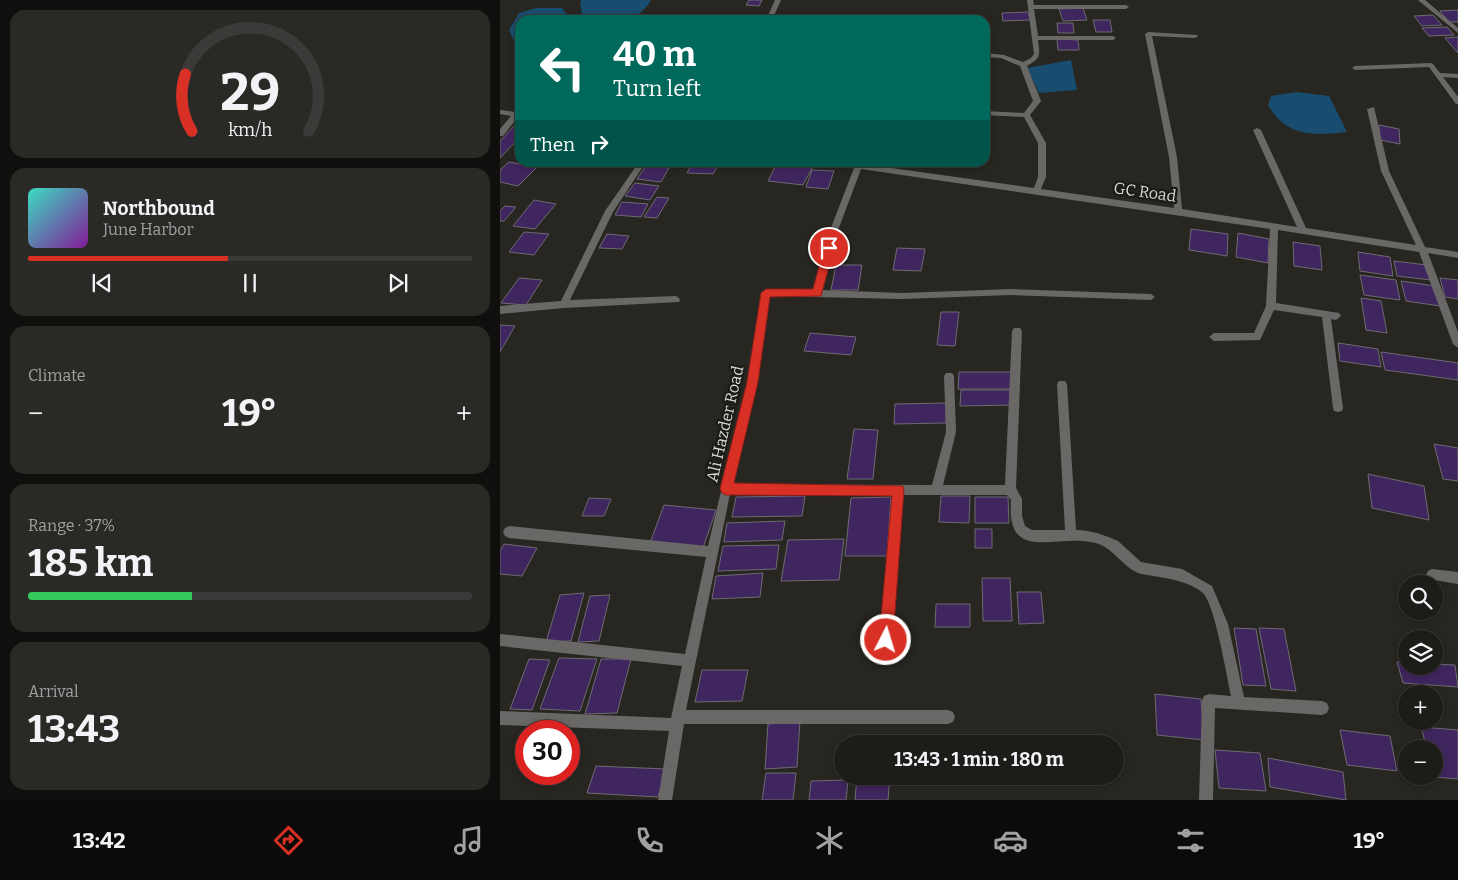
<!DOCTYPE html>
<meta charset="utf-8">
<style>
body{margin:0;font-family:Bitter,serif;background:#2a2926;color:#f1f3f6;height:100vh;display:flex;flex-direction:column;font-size:19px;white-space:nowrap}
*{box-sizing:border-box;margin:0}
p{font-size:16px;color:#a0a1a2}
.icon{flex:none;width:28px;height:28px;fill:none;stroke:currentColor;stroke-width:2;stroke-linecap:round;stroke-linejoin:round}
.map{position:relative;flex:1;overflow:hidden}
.drawer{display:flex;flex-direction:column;gap:10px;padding:10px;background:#100f0e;width:500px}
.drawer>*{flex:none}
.hud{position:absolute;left:15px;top:15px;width:475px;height:152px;border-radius:15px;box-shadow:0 2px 8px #0003,0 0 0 1px #3b3a38;background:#00695c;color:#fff;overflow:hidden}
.fabs{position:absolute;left:898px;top:575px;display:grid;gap:10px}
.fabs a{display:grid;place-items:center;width:45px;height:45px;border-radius:50%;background:#1d1c19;box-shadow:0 2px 8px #0003,0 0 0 1px #3b3a38;font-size:25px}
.speed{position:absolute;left:15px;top:720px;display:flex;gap:10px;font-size:25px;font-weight:700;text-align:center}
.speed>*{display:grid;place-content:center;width:65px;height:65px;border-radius:50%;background:#1d1c19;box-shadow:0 2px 8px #0003,0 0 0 1px #3b3a38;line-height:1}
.speed .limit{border:8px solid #d22;background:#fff;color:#111}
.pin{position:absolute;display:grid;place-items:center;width:42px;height:42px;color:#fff;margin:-21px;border:2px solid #fff;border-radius:50%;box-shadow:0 1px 5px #0007}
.me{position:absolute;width:55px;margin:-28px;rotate:5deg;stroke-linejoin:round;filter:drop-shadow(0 0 4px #0008)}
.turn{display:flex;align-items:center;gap:18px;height:105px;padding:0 15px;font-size:22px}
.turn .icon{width:65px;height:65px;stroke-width:2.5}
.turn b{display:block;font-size:35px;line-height:42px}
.then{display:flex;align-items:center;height:48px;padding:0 15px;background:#0003;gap:10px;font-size:19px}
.big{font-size:38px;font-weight:700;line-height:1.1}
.drawer .tile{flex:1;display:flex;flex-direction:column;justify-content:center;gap:8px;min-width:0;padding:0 18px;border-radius:15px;background:#2a2926}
.drawer .dial{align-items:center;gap:0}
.dial svg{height:130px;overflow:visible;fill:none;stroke:#3b3a38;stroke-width:7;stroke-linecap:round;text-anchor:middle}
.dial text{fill:#f1f3f6;stroke:none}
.song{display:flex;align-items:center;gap:15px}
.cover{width:60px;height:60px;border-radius:8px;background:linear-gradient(135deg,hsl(170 70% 55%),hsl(290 70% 35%))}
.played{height:5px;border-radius:2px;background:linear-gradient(90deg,#d93025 45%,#3b3a38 45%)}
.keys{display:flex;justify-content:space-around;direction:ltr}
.heat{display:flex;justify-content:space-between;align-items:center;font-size:28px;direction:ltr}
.charge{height:8px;border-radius:4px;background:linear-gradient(90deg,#34c759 37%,#3b3a38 0)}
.trip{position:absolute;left:334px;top:735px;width:290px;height:50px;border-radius:25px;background:#1d1c19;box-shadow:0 2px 8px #0003,0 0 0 1px #3b3a38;font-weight:700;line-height:50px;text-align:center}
.dock{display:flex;height:80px;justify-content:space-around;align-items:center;background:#0c0b0a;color:#a0a1a2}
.dock .icon{width:35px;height:35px}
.dock .on{color:#d93025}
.dock b{font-size:22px;color:#f1f3f6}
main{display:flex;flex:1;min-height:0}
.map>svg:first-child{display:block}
</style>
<main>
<section class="drawer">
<div class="tile dial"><svg viewBox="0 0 100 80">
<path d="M14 69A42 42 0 1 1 86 69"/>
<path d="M14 69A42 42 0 0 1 10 34" stroke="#d93025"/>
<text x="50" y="56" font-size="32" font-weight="700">29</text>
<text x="50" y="72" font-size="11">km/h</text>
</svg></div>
<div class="tile">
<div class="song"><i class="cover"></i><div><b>Northbound</b><p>June Harbor</p></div></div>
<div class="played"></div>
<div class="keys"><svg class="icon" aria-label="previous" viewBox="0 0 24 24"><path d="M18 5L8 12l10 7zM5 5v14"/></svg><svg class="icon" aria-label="pause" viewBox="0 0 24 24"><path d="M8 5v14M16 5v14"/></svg><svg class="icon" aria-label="next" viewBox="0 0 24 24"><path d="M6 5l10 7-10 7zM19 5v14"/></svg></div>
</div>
<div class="tile"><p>Climate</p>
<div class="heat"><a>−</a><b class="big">19°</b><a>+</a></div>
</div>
<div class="tile"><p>Range · 37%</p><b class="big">185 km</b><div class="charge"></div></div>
<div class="tile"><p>Arrival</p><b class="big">13:43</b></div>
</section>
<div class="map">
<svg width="958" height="800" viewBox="0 0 958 800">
<rect width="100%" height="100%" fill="#272621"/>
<!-- water -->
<path fill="#194d6f" d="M81 0H151C139 24 106 23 83 18L80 4Z
M36 8H62L69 17 67 20H20V43L14 41 9 30 19 13Z
M571 60 577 90 539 93 527 68Z
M797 92 829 96 847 132C813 136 786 137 768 105L771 96Z"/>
<!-- building -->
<path fill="#40265f" stroke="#6d6b70" d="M249 0H262L259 6 246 5Z
M583 8 587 20 563 21 559 9Z
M958 10V22H949L940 11Z
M528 12 530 20 503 21 502 13Z
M933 15 942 25 922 26 914 16Z
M593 20H610L612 32H596Z
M557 23H573L574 33H558Z
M947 27 954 35 929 36 922 28Z
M958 37V53L945 38Z
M557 39 578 40 579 50H558Z
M15 125H20V137L0 158V141Z
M879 125 899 129 900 144 880 140Z
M9 162 37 167 18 186 0 182V170Z
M166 162H189L186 167Z
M193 162H220L213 174 187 173Z
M277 163 312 168 303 185 268 181Z
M146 166 169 168 161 182 137 179Z
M312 170 334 171 328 189 306 187Z
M135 183 159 186 150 200 125 196Z
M157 197 169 198 157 218 144 217Z
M34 200 56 204 35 229 13 226Z
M122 202 148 204 141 217 115 215Z
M5 206 16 207 4 221H0V211Z
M691 229 728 234 727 256 689 250Z
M24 232 49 234 34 255 9 252Z
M738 233 769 239 768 263 736 257Z
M107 234 129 236 122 249 99 248Z
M793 242 820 246 822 270 794 266Z
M397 248 425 249 421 271 393 270Z
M858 252 890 257 893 276 860 271Z
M894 261 927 265 931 280 897 276Z
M336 265H362L358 290H331Z
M860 275 896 280 900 300 864 295Z
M19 278 42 280 26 305 1 303Z
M940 278 958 280V299L945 297Z
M901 281 935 286 940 306 906 301Z
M861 298 881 301 887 333 866 330Z
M441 312H459L455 346 437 345Z
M0 325 15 326 0 352Z
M310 333 356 337 351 355 304 351Z
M838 343 878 349 881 367 840 361Z
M881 352 958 363V380L885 370Z
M459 372H512L513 389H458Z
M461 390H513V405L460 406Z
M446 403V423L394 424 395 404Z
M354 429 378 430 373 479H347Z
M934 444 958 448V481L943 479Z
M868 474 924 486 929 520 872 508Z
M305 496 302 516 232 517 236 497Z
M441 496H470L469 523 439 522Z
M391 497 387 556H345L351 498Z
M475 497H508L509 523H475Z
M89 498 111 499 104 516H82Z
M164 505 216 510 203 548 150 543Z
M285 521 282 540 224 542 227 523Z
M475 529H492V548H475Z
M344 539 339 580 281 581 288 540Z
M4 544 37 548 22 576 0 574V551Z
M279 545 276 569 218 571 223 546Z
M263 573 260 597 212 599 216 576Z
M482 578H510L512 621H483Z
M517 592H541L544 623 519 624Z
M84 593 71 641 46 642 60 595Z
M110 595 99 641 78 642 90 596Z
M436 604H470V627H435Z
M734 628 756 629 766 686 743 685Z
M759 628 784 629 796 691 771 689Z
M59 658 97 659 80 711 40 709Z
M29 659 50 660 32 710 10 709Z
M101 659H131L117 713 85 714Z
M897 662H906V666H934V664L955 665 958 687 903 683Z
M202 670H248L242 701 195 702Z
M655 694 701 699 704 740 657 735Z
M300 721 297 767 265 769 268 724Z
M921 727 958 730V779L934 777V749H927Z
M840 730 890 736 897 771 847 765Z
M715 750 760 753 766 791 719 788Z
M768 758 843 772 846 800 770 787Z
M96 766 166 769 158 797 87 793Z
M266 773H296L293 800H262Z
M357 776H390L388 800H355Z
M348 780 346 800H309L311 781Z"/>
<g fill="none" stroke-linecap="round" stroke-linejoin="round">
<!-- minor -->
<path fill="#6a6866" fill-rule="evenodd" d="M275 0H281L272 20H266Z
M527 0H533L534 5H626L629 7 626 9H534L538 36H613L616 38 613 40H538C540 56 541 58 527 66L541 101 530 115 546 143V177L541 189 674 208 669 157 645 34 648 32 697 35 698 36 695 38 652 36 677 157 682 209 797 227 753 130 757 128 761 130 806 228 916 245 881 171 867 109 874 107 889 171 925 247 958 252V258L928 253 958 332V348L953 344 919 252 778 230 776 303 839 313 841 316 836 320 831 319 843 408 842 411 838 412 834 411 833 408 822 317 774 310 760 340 714 341 709 337 714 333H754L766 306 770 229 361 169 337 233 322 290 402 293 511 289 651 294 655 297 651 300 511 295 402 299 270 296 257 382 233 484 432 485 446 432 444 376 446 373H452L454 376 456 432 443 485H505L512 331 514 328H520L522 331 516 488 522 499V516L525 526 532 530H565L557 384 559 381H565L567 384 576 530C592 530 604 535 618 541L641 562 682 569 712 586 728 624 744 697 822 701 827 703 829 708 827 713 822 715 715 708 713 800H699L702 701 704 696 709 694 731 696C727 677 715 605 703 593 689 581 670 579 653 576 647 575 639 574 634 571 619 562 611 545 591 542 553 535 506 563 511 500L507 495H403L392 640 390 644 386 646 382 644 380 640 392 495 230 494 186 710H448L453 712 455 717 453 722 448 724H184L172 800H158L169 731 0 725V711L171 718 182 666 0 646V634L185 654 206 557 9 538 5 536 3 532 5 528 9 526 208 546 247 382 262 293 266 290H313L329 233 354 168 327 165 324 162H349L534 188 538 177V143L524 117 485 115V111L524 113 533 101 520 66 501 58 485 57V53L504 55 523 62 531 58 534 54Z
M918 0H925L958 28V33Z
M189 18H197L200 20H186Z
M931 63 933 64 940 73 958 74V78L943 77 958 97V104H956L929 67 855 70 852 68 855 66Z
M17 108H20V117H18L3 136H0V129L11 116 0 114V110L15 112Z
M139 162H146L113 212 70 300 176 296 179 298 180 300 179 302 64 308 0 314V306L61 301 105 211Z
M932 569 958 572V584L928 579 926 575 928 571Z"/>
</g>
<!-- route -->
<path fill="#d93025" stroke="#8d1f18" d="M329 244 334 248 321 296 270 297 258 382 234 483 403 486 404 490 393 640 391 645 386 647 381 645 379 640 392 496 226 495 222 493 220 489 247 382 261 293 266 289H313L324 248Z"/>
<g text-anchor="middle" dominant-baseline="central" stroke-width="5" stroke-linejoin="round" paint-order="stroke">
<!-- street labels -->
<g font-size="16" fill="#d9d8d5" stroke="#1d1c17">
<text transform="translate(645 192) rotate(8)">GC Road</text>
<text transform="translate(225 424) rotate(-77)">Ali Hazder Road</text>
</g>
</g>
</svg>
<div class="fabs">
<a><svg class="icon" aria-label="search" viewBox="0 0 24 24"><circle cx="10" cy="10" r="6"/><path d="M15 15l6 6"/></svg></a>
<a><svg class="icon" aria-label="layers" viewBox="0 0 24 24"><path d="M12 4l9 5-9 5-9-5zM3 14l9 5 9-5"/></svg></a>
<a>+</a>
<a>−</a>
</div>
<div class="speed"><div class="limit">30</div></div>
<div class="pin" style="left:329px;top:248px;background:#d93025"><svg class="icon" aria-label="arrive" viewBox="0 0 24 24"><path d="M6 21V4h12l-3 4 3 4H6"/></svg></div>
<svg class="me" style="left:386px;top:640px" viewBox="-20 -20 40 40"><circle r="17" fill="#d93025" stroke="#fff" stroke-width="3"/><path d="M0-11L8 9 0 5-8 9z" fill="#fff"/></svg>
<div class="trip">13:43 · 1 min · 180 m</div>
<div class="hud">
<div class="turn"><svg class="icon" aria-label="left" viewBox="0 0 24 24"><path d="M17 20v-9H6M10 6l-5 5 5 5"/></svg><div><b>40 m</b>Turn left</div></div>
<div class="then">Then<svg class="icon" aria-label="right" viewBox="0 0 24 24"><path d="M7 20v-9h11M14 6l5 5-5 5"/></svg></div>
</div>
</div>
</main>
<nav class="dock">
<b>13:42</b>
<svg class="icon on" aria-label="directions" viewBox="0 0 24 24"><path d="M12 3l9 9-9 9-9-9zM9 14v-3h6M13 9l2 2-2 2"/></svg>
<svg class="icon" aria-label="music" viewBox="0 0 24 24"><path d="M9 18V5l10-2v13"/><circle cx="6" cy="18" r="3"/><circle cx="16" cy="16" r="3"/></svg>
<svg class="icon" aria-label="phone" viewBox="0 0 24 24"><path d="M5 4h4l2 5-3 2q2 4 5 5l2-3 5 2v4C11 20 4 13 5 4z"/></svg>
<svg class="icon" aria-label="climate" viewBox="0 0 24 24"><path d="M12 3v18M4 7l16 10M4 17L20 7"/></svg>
<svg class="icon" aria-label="car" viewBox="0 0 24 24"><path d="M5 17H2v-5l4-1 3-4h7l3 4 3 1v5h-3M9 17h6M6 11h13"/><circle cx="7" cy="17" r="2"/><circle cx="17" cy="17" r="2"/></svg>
<svg class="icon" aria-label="filters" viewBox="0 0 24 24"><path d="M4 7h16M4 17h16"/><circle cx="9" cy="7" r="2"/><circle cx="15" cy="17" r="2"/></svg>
<b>19°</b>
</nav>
